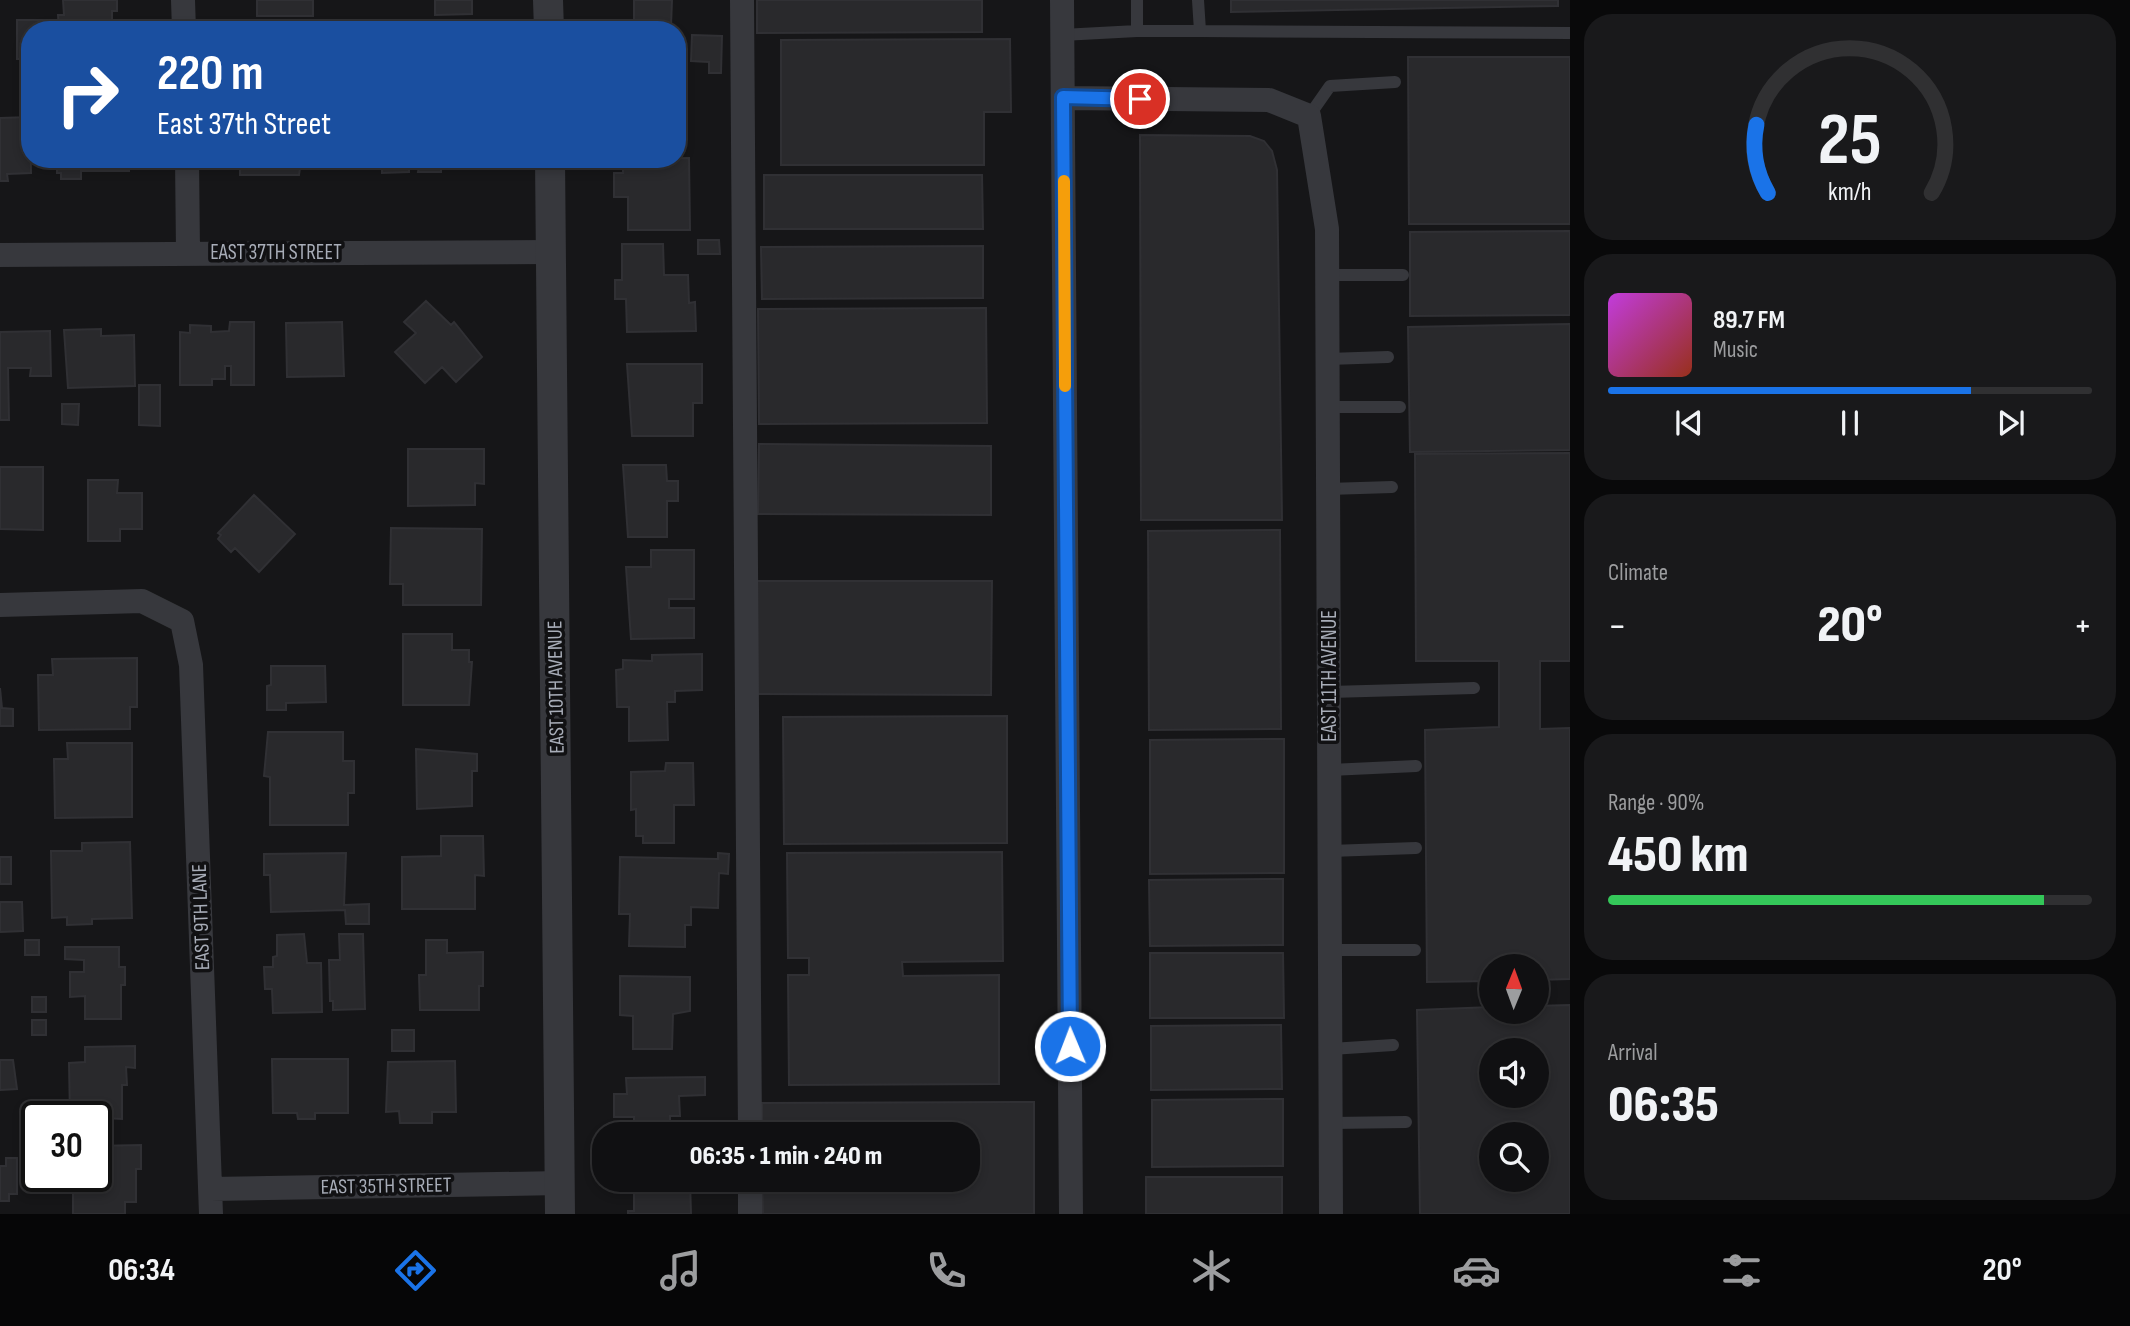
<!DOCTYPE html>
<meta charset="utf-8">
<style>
body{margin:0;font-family:"Sofia Sans Condensed",sans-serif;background:#19191b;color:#f1f3f6;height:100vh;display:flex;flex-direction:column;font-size:26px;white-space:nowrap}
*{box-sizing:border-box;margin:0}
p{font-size:23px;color:#9c9d9f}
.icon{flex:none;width:38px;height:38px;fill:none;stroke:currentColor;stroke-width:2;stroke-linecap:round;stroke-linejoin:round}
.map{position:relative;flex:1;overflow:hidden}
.side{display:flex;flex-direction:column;gap:14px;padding:14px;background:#09090a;width:560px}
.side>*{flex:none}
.guide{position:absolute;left:21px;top:21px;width:665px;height:147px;border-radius:28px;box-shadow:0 4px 10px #0003,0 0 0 2px #303032;background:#1a4fa0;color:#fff;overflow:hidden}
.needle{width:46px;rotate:1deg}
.controls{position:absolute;left:1479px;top:954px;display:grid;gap:14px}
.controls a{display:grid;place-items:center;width:70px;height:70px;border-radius:50%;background:#101012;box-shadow:0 4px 10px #0003,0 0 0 2px #303032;font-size:35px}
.speed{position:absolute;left:21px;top:1101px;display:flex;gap:14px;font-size:35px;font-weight:700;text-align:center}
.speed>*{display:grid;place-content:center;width:91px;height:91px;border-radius:50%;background:#101012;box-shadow:0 4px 10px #0003,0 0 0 2px #303032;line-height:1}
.speed .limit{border:4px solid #111;border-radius:10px;background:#fff;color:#111}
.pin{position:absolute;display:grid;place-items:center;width:60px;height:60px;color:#fff;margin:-30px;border:4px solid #fff;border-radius:50%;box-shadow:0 2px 7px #0007}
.me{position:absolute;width:77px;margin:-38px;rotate:359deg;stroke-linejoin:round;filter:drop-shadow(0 0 5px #0008)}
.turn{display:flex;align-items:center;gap:24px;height:147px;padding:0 21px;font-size:32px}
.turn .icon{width:91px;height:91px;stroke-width:2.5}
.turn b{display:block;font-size:49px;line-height:60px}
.big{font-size:52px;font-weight:800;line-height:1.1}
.side .widget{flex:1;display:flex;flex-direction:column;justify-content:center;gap:10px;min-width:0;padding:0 24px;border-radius:28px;background:#19191b}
.side .dial{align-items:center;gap:0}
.dial svg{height:182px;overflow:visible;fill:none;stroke:#303032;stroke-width:7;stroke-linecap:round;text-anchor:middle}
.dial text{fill:#f1f3f6;stroke:none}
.song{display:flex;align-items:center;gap:21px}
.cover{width:84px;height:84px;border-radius:10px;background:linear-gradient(135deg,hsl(290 70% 55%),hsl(10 70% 35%))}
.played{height:7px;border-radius:4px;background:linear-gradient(90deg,#1a73e8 75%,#303032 75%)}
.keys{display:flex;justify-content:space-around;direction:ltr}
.heat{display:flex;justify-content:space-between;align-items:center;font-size:38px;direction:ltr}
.charge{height:10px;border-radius:5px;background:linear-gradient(90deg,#34c759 90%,#303032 0)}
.trip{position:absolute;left:592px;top:1122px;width:388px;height:70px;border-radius:28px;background:#101012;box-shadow:0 4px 10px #0003,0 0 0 2px #303032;font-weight:800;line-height:70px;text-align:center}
.dock{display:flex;height:112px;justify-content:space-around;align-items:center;background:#060607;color:#9c9d9f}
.dock .icon{width:49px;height:49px}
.dock .selected{color:#1a73e8}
.dock b{font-size:32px;color:#f1f3f6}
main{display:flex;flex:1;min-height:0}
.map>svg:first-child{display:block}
</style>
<main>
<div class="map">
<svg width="1570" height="1214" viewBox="0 0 1570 1214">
<rect width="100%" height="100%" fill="#161618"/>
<!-- building -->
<path fill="#29292c" stroke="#303034" stroke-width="2" fill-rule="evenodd" d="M63 0H117V11H112V30H59L58 15H64Z
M257 0H313V16H257Z
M435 0H472V14L435 15Z
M634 0H672L671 26H634Z
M757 0H982V32L757 33Z
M1231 0H1558V6L1231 12Z
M17 20H54V30H30V59H17Z
M372 25 394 26 393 30H372Z
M692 35 722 36 721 73H709V62L691 61Z
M1010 39 1011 112H984V165H781V40Z
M1408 57H1570V224H1409Z
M677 70H679V95H677Z
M30 117 31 173 7 174 8 181H0V118Z
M1140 135 1250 136 1264 141 1272 151 1277 170 1282 520H1141Z
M689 158 690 230H628V197H614V173H623V159Z
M57 159H129V171H81V179H61V173H57Z
M240 159H357V167L300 168 299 175H240Z
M382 159H465V166L441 167V172H418L419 167H409V172L382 173Z
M764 175H982L983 229H764Z
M1570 231V315L1410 316V232Z
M698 240H719L720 254H698Z
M622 244H663L664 275H688L689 303 695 302 696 331 627 332 626 299H615V280H622Z
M983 246V298L762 299 761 247Z
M426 301 451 325 454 322 482 357 456 382 442 367 425 383 395 352 416 333 404 322Z
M986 308 987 423 759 424 758 309Z
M230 322H254V385H231V366H225V379H212V385H180V332L190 333V325L211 326V332L229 331Z
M342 322 344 376 287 377 286 323Z
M1570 324V450L1410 452 1408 327Z
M101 329V336L134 335 135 386 68 388 64 330Z
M50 331 51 376H30L31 368H8L9 420H0V332Z
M627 364H702V403H693V436H632Z
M139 385H160V426L139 425Z
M62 404H79L78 425 62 424Z
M759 444 991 446V515L758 514Z
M408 449H484V484L475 483V505L408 506Z
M1570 453V661H1540V729L1570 728V979L1536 980V966H1491V981L1427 982 1425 730 1499 727V661H1416L1415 454Z
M623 465H666L667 481H678V501H667V537H628Z
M0 467H43V530L0 529Z
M88 480H118L117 493H142V529H120V541H88Z
M254 495 295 534 259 572 235 548 231 552 218 539 221 535 218 533Z
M391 528 482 529 481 605H403V584H390Z
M1280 530 1281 729 1149 730 1148 531Z
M651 550H694V599H669V608H694V638L631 639 626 567H651Z
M757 581H992L991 695 756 694Z
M403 634H452V650H469V662H472L469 705H403Z
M702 654V690L675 691V702H667L668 740 629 741V707H617L616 670 623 669V660L652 661V655Z
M137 658V707H130V729L39 730 38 675H53L52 659Z
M271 666H325L326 702 286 703V710H267V686L271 685Z
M0 688 2 708 13 709V726H0Z
M1007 716V843L784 844 783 717Z
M268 732H343V761H354V793H348V825H270V777L264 776Z
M1284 739V873L1150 874V740Z
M67 743H132V817L55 818 54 759H68Z
M416 749 477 754V771H472V806L417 809Z
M666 763H693L694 805H674V843H643V836H636V809L631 810V772L665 771Z
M441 836H483L484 876 475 875V909H402V857L441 856Z
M130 842 132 918 92 919V924L67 925V917L52 918 51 851H82V843Z
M1002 852 1003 961 902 962 903 976 999 975V1084L789 1085 788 975H809V958H788L787 853Z
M346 853 344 905 369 904V924H346L345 910 271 912 270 875H264V854Z
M718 853 729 854 728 874 719 873 718 908 691 907V925H685V947L629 946 630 914H619L620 857 718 859Z
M0 857H11V884H0Z
M1283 879V945L1150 946 1149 880Z
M0 902H22L23 931 0 932Z
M304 934 307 963H321L322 1012 273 1013 272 989H265L264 967H273V957L277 956V935Z
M339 934H363L365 1009 333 1010V1001H330L329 960H340Z
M25 940H39V955H25Z
M426 940H447V953L483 952V986H479V1010H420L419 975H426Z
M65 947H119V967H125V985H121V1019H85V996L70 997V972H84V960L65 959Z
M1150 953H1283L1284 1018H1150Z
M620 976 690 977V1011L673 1014 672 1049H633V1016L620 1015Z
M32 997H46V1012H32Z
M1570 1005V1214H1420L1417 1010 1491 1007V1012H1536V1006ZM1491 1050H1536V1096H1491ZM1491 1134H1536V1180H1491Z
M32 1020H46V1035H32Z
M1281 1025 1282 1089 1151 1090V1026Z
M392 1030H414V1051H392Z
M135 1046V1068L126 1067 127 1085H122V1119L70 1116 69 1063 85 1062V1047Z
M272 1059H348V1113H315V1119H298L297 1113H273Z
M0 1060H13L17 1089 0 1090Z
M455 1061 456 1112H432V1123H400L399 1111 386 1112 388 1062Z
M705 1077V1095L679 1096 680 1116H670V1134H632H634V1117H614V1094H627L626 1078Z
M1283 1099V1166L1152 1167V1100Z
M1034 1102V1214H763L762 1180H968V1134H762V1103Z
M141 1145V1169H136V1202H125V1214H73V1176H96V1146Z
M6 1158H17V1194H9V1201H0V1166H6Z
M1146 1177H1282V1214H1146Z
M634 1180 690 1181 691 1214H628V1211H634Z"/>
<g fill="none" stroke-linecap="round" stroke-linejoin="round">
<!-- service -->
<path stroke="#37383d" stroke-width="12" d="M1137 31H1200L1198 0
M1200 31 1570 33
M1062 35 1137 31V0
M1309 116 1330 86 1395 82
M1327 275H1403
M1328 359 1388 357
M1328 407H1400
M1328 489 1392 487
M1330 692 1474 688
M1330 770 1416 766
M1330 851 1416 848
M1331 950H1415
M1331 1049 1393 1045
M1332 1123 1406 1122"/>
<!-- minor -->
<path stroke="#37383d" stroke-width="24" d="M183 0 184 30
M742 0 750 1134
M1062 0 1071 1214
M1063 98 1269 100 1309 116 1327 229 1331 1214
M187 159 188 252
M0 255 552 252
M0 605 142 601 182 621 191 665 211 1214
M750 1180V1214
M211 1189 561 1183"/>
<!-- tertiary -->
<path stroke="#37383d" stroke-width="30" d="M548 0 549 30
M550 159 560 1214"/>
</g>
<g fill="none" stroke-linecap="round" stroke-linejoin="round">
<defs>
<path id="route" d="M1070 1046 1063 97 1140 99"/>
</defs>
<!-- route casing -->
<use href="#route" stroke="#114b97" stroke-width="18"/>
<!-- route -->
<use href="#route" stroke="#1a73e8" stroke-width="12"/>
<!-- slow -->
<path stroke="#f59e0b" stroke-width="12" d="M1064 181 1065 386"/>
</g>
<g text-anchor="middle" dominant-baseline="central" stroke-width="7" stroke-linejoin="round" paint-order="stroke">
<!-- street labels -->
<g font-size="21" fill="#a8adb8" stroke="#111113">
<text x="276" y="252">EAST 37TH STREET</text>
<text transform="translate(1329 676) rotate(-90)">EAST 11TH AVENUE</text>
<text transform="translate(556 687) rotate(-91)">EAST 10TH AVENUE</text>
<text transform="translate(201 917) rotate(-92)">EAST 9TH LANE</text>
<text transform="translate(386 1186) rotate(-1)">EAST 35TH STREET</text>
</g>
</g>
</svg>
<div class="controls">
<a><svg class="needle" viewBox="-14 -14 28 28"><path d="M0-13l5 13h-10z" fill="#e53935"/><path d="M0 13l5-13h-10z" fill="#9c9d9f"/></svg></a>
<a><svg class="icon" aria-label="sound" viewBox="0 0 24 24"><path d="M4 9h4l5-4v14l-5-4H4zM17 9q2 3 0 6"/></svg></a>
<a><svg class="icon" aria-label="search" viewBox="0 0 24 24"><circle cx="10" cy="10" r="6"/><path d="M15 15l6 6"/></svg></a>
</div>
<div class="speed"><div class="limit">30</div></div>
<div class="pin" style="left:1140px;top:99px;background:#d93025"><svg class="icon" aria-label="arrive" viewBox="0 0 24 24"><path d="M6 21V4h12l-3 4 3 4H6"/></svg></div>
<svg class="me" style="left:1070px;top:1046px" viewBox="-20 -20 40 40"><circle r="17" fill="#1a73e8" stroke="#fff" stroke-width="3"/><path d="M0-11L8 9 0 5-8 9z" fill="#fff"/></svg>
<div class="trip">06:35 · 1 min · 240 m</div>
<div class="guide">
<div class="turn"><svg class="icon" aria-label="right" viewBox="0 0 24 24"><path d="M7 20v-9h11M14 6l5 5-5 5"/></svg><div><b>220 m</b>East 37th Street</div></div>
</div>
</div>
<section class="side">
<div class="widget dial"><svg viewBox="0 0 100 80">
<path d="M14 69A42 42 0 1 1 86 69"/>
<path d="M14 69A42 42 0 0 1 9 39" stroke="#1a73e8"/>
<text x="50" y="56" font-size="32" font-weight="700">25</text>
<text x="50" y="72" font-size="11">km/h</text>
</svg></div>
<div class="widget">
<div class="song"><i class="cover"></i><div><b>89.7 FM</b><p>Music</p></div></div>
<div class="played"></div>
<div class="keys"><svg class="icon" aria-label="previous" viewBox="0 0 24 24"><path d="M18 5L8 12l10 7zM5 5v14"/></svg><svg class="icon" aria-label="pause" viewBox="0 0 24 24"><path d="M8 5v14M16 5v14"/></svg><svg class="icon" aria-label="next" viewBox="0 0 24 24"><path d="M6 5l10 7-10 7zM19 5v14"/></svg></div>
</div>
<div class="widget"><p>Climate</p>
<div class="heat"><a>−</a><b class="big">20°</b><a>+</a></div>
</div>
<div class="widget"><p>Range · 90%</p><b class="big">450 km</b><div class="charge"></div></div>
<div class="widget"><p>Arrival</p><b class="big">06:35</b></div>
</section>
</main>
<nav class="dock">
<b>06:34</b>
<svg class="icon selected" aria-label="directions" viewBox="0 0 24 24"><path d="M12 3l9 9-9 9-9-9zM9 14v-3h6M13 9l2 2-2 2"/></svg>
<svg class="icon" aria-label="music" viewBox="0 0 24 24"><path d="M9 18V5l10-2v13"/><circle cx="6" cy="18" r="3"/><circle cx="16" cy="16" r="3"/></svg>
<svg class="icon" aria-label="phone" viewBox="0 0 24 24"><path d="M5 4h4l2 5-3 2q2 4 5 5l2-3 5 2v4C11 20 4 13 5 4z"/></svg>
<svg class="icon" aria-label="climate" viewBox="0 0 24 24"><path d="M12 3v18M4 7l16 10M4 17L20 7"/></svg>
<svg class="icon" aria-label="car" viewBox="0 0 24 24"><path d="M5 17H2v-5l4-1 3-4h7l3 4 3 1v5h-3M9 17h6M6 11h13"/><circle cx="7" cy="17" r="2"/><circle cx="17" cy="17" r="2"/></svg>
<svg class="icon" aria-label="filters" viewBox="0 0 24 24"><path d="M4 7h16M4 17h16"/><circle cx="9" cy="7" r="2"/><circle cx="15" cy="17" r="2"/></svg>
<b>20°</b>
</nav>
